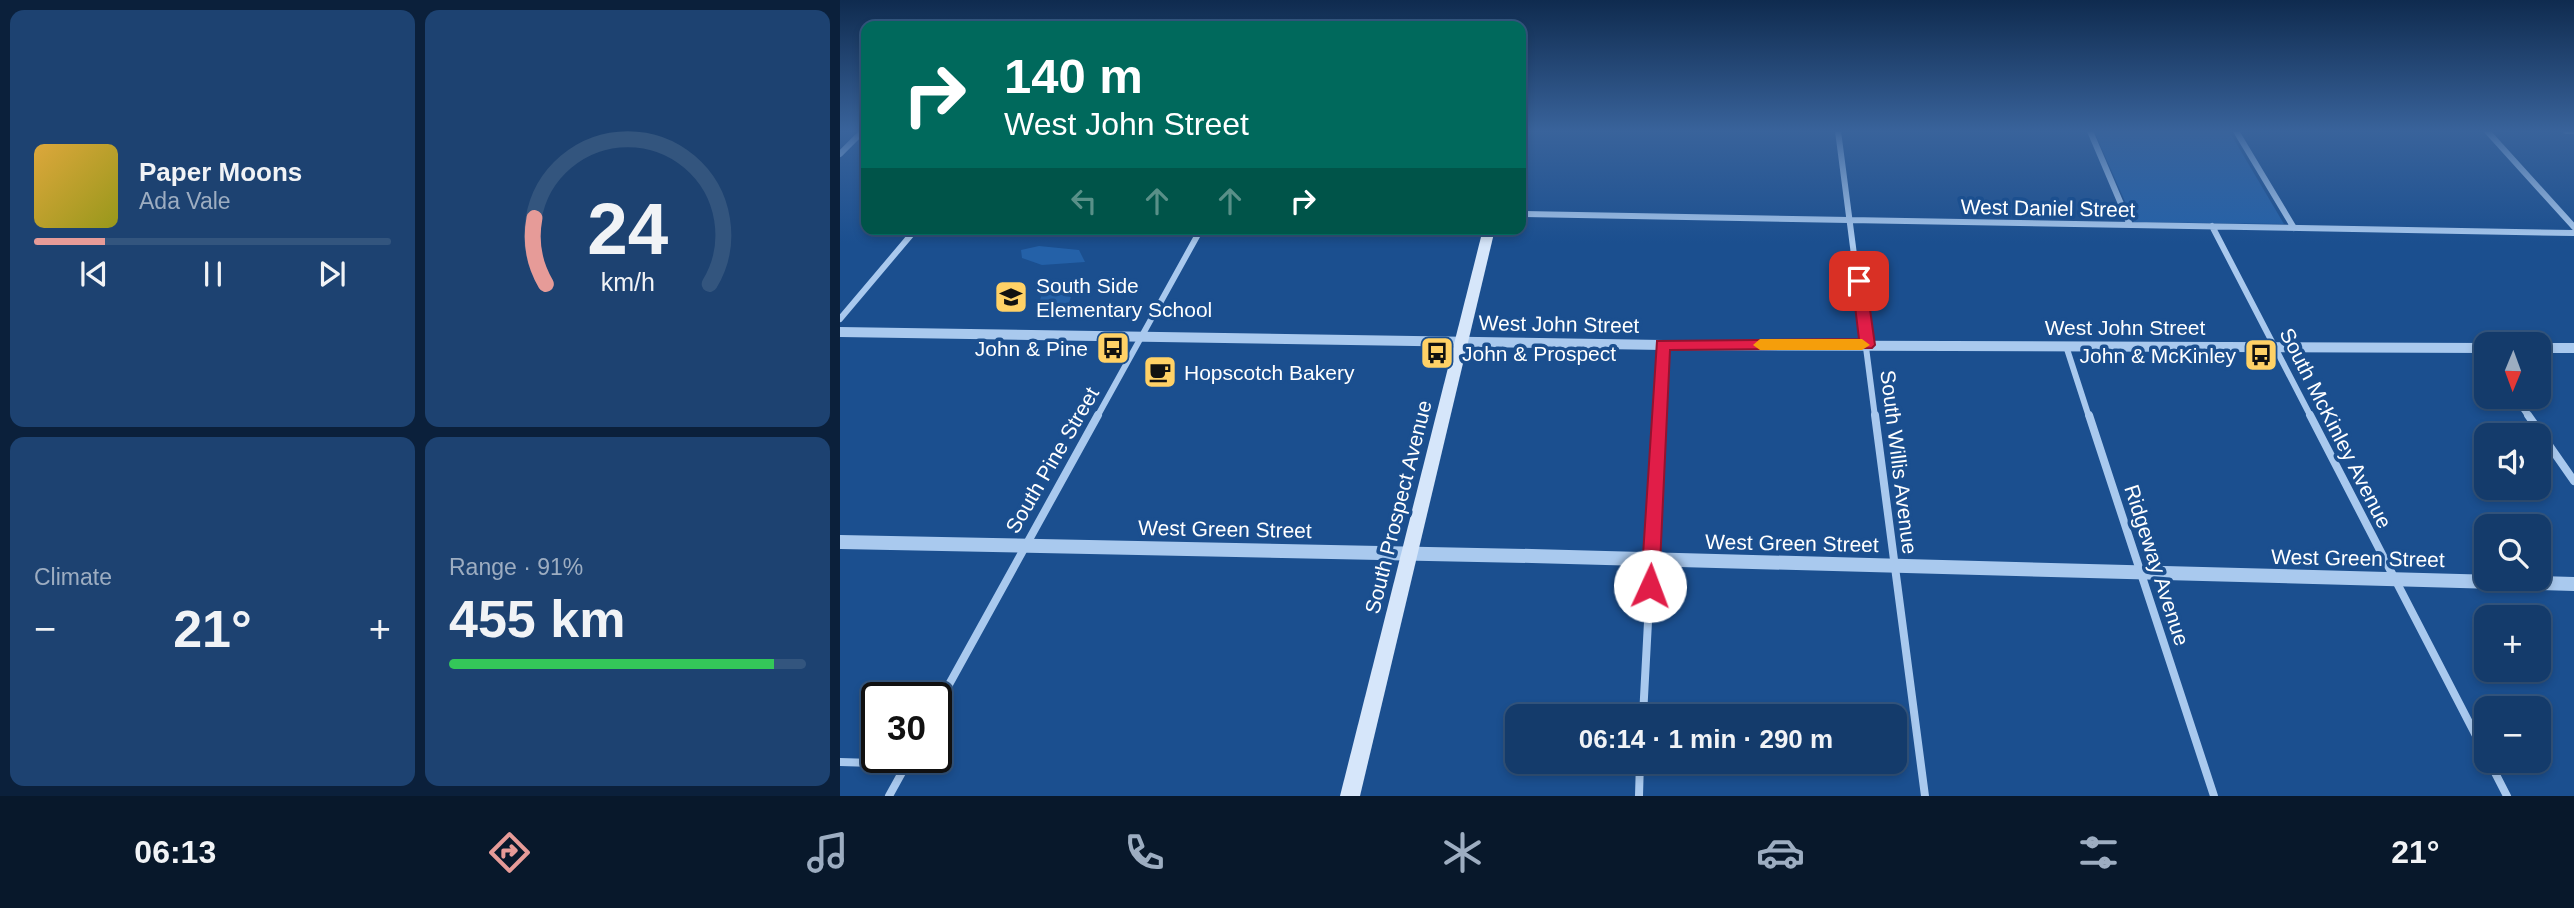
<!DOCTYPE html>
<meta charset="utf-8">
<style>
body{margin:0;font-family:Arial,sans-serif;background:#1d4271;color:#f1f3f6;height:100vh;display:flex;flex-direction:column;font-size:26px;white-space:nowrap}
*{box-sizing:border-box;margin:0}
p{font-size:23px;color:#9dadc1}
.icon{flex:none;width:38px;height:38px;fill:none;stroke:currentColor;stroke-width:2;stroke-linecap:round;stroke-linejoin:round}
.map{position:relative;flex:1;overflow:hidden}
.sheet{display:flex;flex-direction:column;gap:10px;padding:10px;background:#0b203b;width:840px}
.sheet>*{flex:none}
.guide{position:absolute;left:21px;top:21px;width:665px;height:214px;border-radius:14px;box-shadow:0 4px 10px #0003,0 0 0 2px #33557e;background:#00695c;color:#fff;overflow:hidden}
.needle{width:46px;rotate:181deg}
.tools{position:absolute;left:1634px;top:332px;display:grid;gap:14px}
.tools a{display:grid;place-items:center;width:77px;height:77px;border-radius:14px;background:#143b6b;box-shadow:0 4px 10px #0003,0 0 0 2px #33557e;font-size:35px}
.speed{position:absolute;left:21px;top:682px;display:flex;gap:14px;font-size:35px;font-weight:700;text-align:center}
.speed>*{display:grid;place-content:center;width:91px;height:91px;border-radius:50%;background:#143b6b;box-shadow:0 4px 10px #0003,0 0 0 2px #33557e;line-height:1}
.speed .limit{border:4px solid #111;border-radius:10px;background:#fff;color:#111}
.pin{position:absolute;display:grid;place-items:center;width:60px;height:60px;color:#fff;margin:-30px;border-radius:14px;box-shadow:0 4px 10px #0006}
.me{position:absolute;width:77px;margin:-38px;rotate:2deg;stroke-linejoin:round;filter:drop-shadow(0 0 5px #0008)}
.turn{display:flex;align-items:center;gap:24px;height:147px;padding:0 28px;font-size:32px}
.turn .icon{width:91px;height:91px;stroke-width:2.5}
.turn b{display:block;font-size:49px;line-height:60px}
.lanes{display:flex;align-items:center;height:66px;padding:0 28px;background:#0003;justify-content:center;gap:35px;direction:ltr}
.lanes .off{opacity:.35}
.big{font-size:52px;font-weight:800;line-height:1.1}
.sheet .tile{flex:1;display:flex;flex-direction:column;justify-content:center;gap:10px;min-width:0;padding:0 24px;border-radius:14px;background:#1d4271}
.sheet .dial{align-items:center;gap:0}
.dial svg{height:182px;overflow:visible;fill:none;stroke:#33557e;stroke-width:7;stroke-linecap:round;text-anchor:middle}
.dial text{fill:#f1f3f6;stroke:none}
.song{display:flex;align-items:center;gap:21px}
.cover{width:84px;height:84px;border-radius:10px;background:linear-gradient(135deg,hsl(40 70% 55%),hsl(60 70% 35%))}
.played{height:7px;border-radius:4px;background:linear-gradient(90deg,#e69b98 20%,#33557e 20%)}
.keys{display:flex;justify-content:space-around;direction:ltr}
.heat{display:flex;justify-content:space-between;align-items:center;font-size:38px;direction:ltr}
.charge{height:10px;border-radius:5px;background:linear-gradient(90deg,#34c759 91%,#33557e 0)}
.sheet .tiles{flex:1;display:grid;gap:10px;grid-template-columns:repeat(2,1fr)}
.trip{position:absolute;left:665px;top:704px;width:402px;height:70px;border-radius:14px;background:#143b6b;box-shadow:0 4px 10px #0003,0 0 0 2px #33557e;font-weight:800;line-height:70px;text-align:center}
.menu{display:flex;height:112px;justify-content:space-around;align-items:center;background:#08182b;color:#9dadc1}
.menu .icon{width:49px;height:49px}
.menu .current{color:#e69b98}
.menu b{font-size:32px;color:#f1f3f6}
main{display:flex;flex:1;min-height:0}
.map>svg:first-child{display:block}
</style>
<main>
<section class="sheet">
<div class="tiles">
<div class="tile">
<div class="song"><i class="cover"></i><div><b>Paper Moons</b><p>Ada Vale</p></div></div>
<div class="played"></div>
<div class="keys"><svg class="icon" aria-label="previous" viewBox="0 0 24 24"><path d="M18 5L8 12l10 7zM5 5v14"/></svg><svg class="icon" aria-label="pause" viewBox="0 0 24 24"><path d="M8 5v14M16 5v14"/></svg><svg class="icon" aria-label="next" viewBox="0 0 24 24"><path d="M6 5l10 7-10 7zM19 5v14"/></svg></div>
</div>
<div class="tile dial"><svg viewBox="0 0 100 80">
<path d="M14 69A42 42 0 1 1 86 69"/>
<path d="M14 69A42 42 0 0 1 9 40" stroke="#e69b98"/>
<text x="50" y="56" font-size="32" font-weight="700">24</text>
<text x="50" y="72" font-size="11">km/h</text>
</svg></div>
<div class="tile"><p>Climate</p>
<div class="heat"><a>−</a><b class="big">21°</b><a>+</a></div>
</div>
<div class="tile"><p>Range · 91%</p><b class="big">455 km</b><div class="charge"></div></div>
</div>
</section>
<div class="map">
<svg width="1734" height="796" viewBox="0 0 1734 796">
<rect width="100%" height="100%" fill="#1b4f8f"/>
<!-- green -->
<path fill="#2461a8" d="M1254 131H1389L1444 224 1294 222Z
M199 246 239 250 245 262 202 265 182 258 181 250Z
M213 293 231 297C226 315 211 317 195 315L202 294Z"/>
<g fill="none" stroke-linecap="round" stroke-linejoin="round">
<!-- minor-far1 -->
<path stroke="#a9c9ee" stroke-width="6" d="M998 131 1035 417
M1250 131 1290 225
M1396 131 1454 228
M1647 131 1734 227
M1726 131H1734
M0 154 23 131
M681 214 1734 233
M1372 226 1471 417
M0 319 76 229
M1226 346 1249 417
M1675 397 1689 417
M257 417 361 229
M819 417 823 345"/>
<!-- minor -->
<path stroke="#a9c9ee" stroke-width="8" d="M1035 415 1085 796
M1249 415 1374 796
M1470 415 1647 757
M1688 415 1734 481
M96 708 258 415
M803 716 819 415
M1649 761 1667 796
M0 762 66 764
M49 796 70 758
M799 796 800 761"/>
<!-- tertiary-far1 -->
<path stroke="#a9c9ee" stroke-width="10" d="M0 332 823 345 1647 348
M1699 348H1734"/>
<!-- tertiary -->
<path stroke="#a9c9ee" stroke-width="14" d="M0 542 692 556 1734 584"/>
<!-- secondary -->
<path fill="#d6e6fa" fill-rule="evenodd" d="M643 229H655L520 796H500Z"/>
</g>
<!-- sky -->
<linearGradient id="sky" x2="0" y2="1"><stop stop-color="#0f2b4f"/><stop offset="0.54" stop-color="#39639b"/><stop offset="1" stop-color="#39639b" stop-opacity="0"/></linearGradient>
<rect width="1734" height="243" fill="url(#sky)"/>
<!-- route -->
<path fill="#e11d48" stroke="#92132f" stroke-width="2" d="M1019 276 1026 281 1035 345 1032 348 830 350 819 586 817 592 810 594 803 592 801 586 817 341 1019 339 1012 281Z"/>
<!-- slow -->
<path fill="#f59e0b" d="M920 339H1022L1030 345 1022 350H920L913 345Z"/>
<!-- icons -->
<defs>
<symbol id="school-square" viewBox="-11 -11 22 22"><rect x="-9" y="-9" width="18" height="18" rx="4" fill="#ffd166" stroke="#1b4f8f"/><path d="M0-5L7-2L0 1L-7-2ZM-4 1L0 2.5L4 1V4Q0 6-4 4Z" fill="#111"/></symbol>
<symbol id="bus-square" viewBox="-11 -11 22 22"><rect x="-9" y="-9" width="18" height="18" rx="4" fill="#ffd166" stroke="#1b4f8f"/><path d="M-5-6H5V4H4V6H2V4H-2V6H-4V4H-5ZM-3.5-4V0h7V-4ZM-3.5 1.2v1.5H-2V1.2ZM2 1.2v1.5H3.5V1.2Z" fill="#111"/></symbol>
<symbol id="cafe-square" viewBox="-11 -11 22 22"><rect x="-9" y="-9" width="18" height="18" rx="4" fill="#ffd166" stroke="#1b4f8f"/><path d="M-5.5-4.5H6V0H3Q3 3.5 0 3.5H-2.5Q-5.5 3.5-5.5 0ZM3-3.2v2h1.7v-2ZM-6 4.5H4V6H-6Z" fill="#111"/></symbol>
</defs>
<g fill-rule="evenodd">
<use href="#school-square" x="152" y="278" width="38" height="38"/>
<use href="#bus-square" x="254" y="329" width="38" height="38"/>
<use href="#bus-square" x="578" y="334" width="38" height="38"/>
<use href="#bus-square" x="1402" y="336" width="38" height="38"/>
<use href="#cafe-square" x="301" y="353" width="38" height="38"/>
</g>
<g text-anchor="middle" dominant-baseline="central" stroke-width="7" stroke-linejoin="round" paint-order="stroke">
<!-- street labels -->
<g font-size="21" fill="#fff" stroke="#1b4f8f">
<text transform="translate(1208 208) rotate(1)">West Daniel Street</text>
<text transform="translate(719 324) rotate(1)">West John Street</text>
<text x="1285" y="327">West John Street</text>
<text transform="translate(1496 428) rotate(63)">South McKinley Avenue</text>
<text transform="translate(212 460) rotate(-60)">South Pine Street</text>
<text transform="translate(1059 462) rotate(83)">South Willis Avenue</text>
<text transform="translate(558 507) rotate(-76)">South Prospect Avenue</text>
<text transform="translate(385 529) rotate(1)">West Green Street</text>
<text transform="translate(952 543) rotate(1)">West Green Street</text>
<text transform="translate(1518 558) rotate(1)">West Green Street</text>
<text transform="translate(1317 565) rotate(72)">Ridgeway Avenue</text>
</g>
<!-- poi labels -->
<g font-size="21" fill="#fff" stroke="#1b4f8f" text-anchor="start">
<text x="196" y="285">South Side<tspan x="196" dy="24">Elementary School</tspan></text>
<text x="248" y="348" text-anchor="end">John &amp; Pine</text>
<text x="622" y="353">John &amp; Prospect</text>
<text x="1396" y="355" text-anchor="end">John &amp; McKinley</text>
<text x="344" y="372">Hopscotch Bakery</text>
</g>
</g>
</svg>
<div class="tools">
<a><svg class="needle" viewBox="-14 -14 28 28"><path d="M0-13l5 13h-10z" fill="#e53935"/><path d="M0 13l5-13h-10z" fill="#9dadc1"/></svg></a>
<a><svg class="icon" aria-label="sound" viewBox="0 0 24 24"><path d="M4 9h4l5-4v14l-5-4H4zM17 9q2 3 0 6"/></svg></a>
<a><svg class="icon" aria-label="search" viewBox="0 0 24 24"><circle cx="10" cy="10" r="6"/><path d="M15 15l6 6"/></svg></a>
<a>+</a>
<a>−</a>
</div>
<div class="speed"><div class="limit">30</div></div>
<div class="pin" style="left:1019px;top:281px;background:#d93025"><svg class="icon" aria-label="arrive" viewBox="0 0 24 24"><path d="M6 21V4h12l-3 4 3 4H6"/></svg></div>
<svg class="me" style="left:810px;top:586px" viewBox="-20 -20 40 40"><circle r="19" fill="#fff"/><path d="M0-13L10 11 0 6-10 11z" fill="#e11d48"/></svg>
<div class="trip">06:14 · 1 min · 290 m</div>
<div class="guide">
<div class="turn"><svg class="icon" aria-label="right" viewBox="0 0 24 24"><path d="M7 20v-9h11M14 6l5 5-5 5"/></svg><div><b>140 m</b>West John Street</div></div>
<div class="lanes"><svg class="icon off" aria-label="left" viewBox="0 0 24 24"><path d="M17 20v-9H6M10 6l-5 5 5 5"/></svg><svg class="icon off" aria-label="ahead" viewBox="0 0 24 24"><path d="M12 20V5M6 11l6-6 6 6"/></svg><svg class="icon off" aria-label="ahead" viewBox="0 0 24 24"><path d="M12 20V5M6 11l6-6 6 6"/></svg><svg class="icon" aria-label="right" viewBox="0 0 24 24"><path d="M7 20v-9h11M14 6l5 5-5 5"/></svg></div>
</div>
</div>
</main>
<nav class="menu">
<b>06:13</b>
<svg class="icon current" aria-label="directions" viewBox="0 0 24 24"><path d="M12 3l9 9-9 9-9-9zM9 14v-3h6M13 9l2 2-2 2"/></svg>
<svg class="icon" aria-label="music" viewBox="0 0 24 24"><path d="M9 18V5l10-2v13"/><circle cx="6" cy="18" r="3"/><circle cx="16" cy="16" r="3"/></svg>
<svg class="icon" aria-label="phone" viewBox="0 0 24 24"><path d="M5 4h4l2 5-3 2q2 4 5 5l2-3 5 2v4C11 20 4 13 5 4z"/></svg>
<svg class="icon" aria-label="climate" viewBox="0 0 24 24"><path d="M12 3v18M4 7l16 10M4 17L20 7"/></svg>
<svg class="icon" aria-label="car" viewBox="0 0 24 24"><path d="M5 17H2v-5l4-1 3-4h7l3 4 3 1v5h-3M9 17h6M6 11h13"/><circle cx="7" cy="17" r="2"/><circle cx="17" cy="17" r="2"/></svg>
<svg class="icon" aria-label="filters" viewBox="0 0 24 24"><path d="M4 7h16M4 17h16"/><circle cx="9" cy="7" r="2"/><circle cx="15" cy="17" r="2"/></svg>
<b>21°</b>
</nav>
